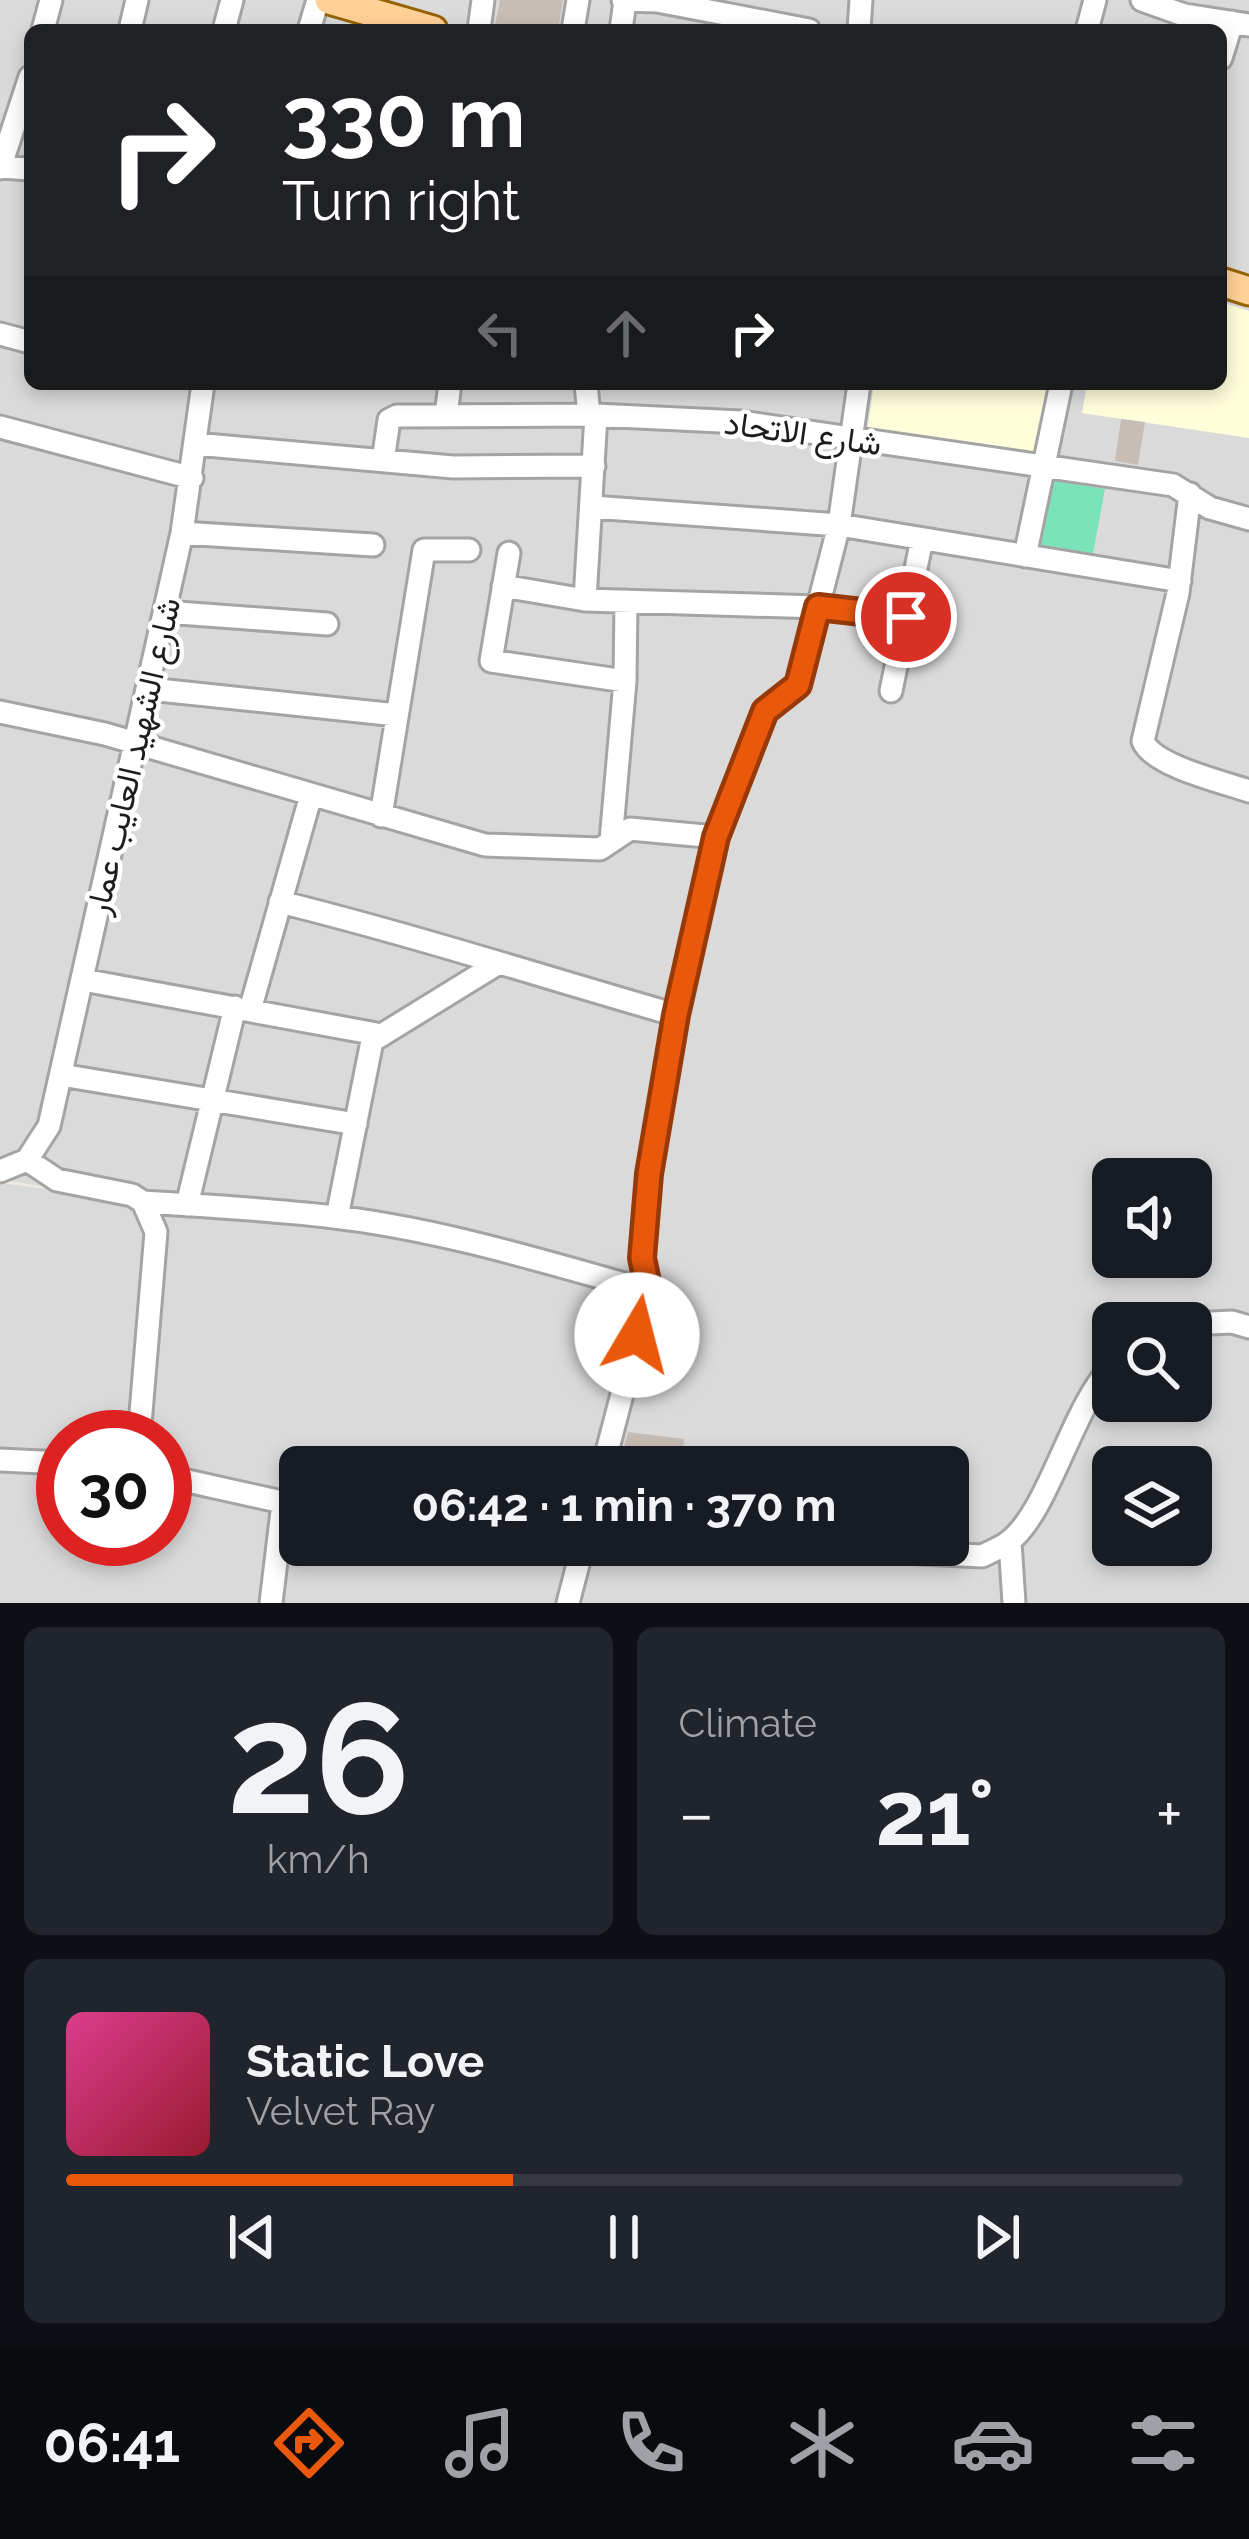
<!DOCTYPE html>
<meta charset="utf-8">
<style>
body{margin:0;font-family:Raleway,Vazirmatn,sans-serif;background:#20242c;color:#f1f3f6;height:100vh;display:flex;flex-direction:column;font-size:45px;white-space:nowrap}
*{box-sizing:border-box;margin:0}
p{font-size:39px;color:#9ea1a6}
.icon{flex:none;width:66px;height:66px;fill:none;stroke:currentColor;stroke-width:2;stroke-linecap:round;stroke-linejoin:round}
.map{position:relative;height:1603px;overflow:hidden}
.panel{display:flex;flex-direction:column;gap:24px;padding:24px;background:#0d0f14;flex:1}
.panel>*{flex:none}
.banner{position:absolute;left:24px;top:24px;width:1203px;height:366px;border-radius:18px;box-shadow:0 6px 18px #0003;background:#202124;color:#fff;overflow:hidden}
.buttons{position:absolute;left:1092px;top:1158px;display:grid;gap:24px}
.buttons a{display:grid;place-items:center;width:120px;height:120px;border-radius:18px;background:#171b24;box-shadow:0 6px 18px #0003;font-size:60px}
.speed{position:absolute;left:36px;top:1410px;display:flex;gap:24px;font-size:60px;font-weight:700;text-align:center}
.speed>*{display:grid;place-content:center;width:156px;height:156px;border-radius:50%;background:#171b24;box-shadow:0 6px 18px #0003;line-height:1}
.speed .limit{border:18px solid #d22;background:#fff;color:#111}
.pin{position:absolute;display:grid;place-items:center;width:102px;height:102px;color:#fff;margin:-51px;border:6px solid #fff;border-radius:50%;box-shadow:0 3px 12px #0007}
.me{position:absolute;width:132px;margin:-66px;rotate:8deg;stroke-linejoin:round;filter:drop-shadow(0 0 9px #0008)}
.turn{display:flex;align-items:center;gap:42px;height:252px;padding:0 60px;font-size:54px}
.turn .icon{width:156px;height:156px;stroke-width:2.5}
.turn b{display:block;font-size:84px;line-height:102px}
.lanes{display:flex;align-items:center;height:114px;padding:0 60px;background:#0003;justify-content:center;gap:60px;direction:ltr}
.lanes .off{opacity:.35}
.big{font-size:90px;font-weight:700;line-height:1.1}
.panel .card{flex:1;display:flex;flex-direction:column;justify-content:center;gap:18px;min-width:0;padding:0 42px;border-radius:18px;background:#20242c}
.panel .dial{align-items:center;gap:0}
.dial b{font-size:156px;line-height:1}
.song{display:flex;align-items:center;gap:36px}
.cover{width:144px;height:144px;border-radius:18px;background:linear-gradient(135deg,hsl(330 70% 55%),hsl(350 70% 35%))}
.played{height:12px;border-radius:6px;background:linear-gradient(90deg,#ea580c 40%,#363941 40%)}
.keys{display:flex;justify-content:space-around;direction:ltr}
.heat{display:flex;justify-content:space-between;align-items:center;font-size:66px;direction:ltr}
.panel .tiles{flex:1;display:grid;gap:24px;grid-template-columns:1fr 1fr}
.card:last-child{grid-column:span 2}
.trip{position:absolute;left:279px;top:1446px;width:690px;height:120px;border-radius:18px;background:#171b24;box-shadow:0 6px 18px #0003;font-weight:700;line-height:120px;text-align:center}
.tab-bar{display:flex;height:192px;justify-content:space-around;align-items:center;background:#090b0e;color:#9ea1a6}
.tab-bar .icon{width:84px;height:84px}
.tab-bar .selected{color:#ea580c}
.tab-bar b{font-size:54px;color:#f1f3f6}
.map>svg:first-child{display:block}
</style>
<div class="map">
<svg width="1249" height="1603" viewBox="0 0 1249 1603">
<rect width="100%" height="100%" fill="#efebe2"/>
<!-- residential -->
<path fill="#dbdada" fill-rule="evenodd" d="M0 0H1249V1314L1240 1313 1249 1316V1603H0V1183L79 1193 0 1179ZM30 30H1221V384H30ZM1113 1179H1191V1257H1113ZM1113 1323H1191V1401H1113ZM63 1437H165V1539H63ZM300 1467H948V1545H300ZM1113 1467H1191V1545H1113Z"/>
<!-- education -->
<path fill="#fffedb" d="M1221 302 1249 311V438L1082 413 1087 384H1221Z
M874 384H1051L1035 459 867 432Z"/>
<!-- pitch -->
<path fill="#7be3b9" d="M1046 479 1105 489 1092 559 1033 550Z"/>
<!-- building -->
<path fill="#c7bdb5" d="M500 0H563L558 30H494Z
M1121 419 1145 422 1138 465 1115 461Z
M628 1432 684 1439 682 1467H619Z"/>
<g fill="none" stroke-linecap="round" stroke-linejoin="round">
<defs>
<path id="minor" d="M623 0 657 1 809 30
M1142 0 1184 15 1249 25
M43 30 51 0
M130 30 137 0
M224 30 232 0
M309 30 318 0
M479 30 483 0
M573 30 578 0
M621 30 625 1
M859 30 861 0
M1087 30 1095 0
M1221 58 1232 22
M0 167 30 169
M0 168 30 77
M0 334 30 342
M586 384 589 415
M446 415 450 384
M0 427 192 478
M195 444 453 467 594 466
M383 461 389 420 397 416 596 415 741 422 1173 485 1210 508 1249 519
M1190 494 1178 593 1143 741C1153 766 1223 782 1249 791
M592 507 839 525 1180 581
M182 533 373 545
M509 553 491 661 625 681
M1025 556 1061 384
M503 586 585 600 818 607 906 617
M585 600 596 415
M165 612 327 624
M149 689 397 715
M891 691 922 539
M0 712 105 734 485 845 600 849 630 829 716 837
M381 816 424 550H469
M611 841 625 681 626 601
M280 902C413 935 544 977 676 1015
M83 980 382 1035
M250 1010 311 795
M61 1075 356 1124
M27 1160 57 1180 132 1195 143 1202 156 1232 139 1437
M0 1171 27 1160 49 1126 182 533 203 384
M143 1202C204 1206 265 1209 326 1216 436 1228 542 1261 649 1291
M187 1205 235 1007
M337 1217 372 1041 497 964
M1191 1324 1232 1322 1249 1327
M0 1460 63 1463
M603 1467 649 1291 642 1258 649 1174 676 1015 716 837 765 711 798 685 839 525 859 384
M165 1476 300 1506
M1010 1542 1014 1603
M570 1545 781 1546 982 1556C990 1552 1000 1548 1007 1543 1048 1515 1071 1408 1113 1365
M271 1603 283 1503
M568 1603 583 1545"/>
<path id="major" d="M329 0 433 30
M1221 282 1249 291"/>
</defs>
<!-- minor casing -->
<use href="#minor" stroke="#a4a4a4" stroke-width="27"/>
<!-- major casing -->
<use href="#major" stroke="#966200" stroke-width="33"/>
<!-- minor -->
<use href="#minor" stroke="#fff" stroke-width="21"/>
<!-- major -->
<use href="#major" stroke="#ffd197" stroke-width="27"/>
</g>
<g fill="none" stroke-linecap="round" stroke-linejoin="round">
<defs>
<path id="route" d="M637 1335 649 1291 642 1258 649 1174 676 1015 716 837 765 711 798 685 818 607 906 617"/>
</defs>
<!-- route casing -->
<use href="#route" stroke="#983908" stroke-width="30"/>
<!-- route -->
<use href="#route" stroke="#ea580c" stroke-width="21"/>
</g>
<g text-anchor="middle" dominant-baseline="central" stroke-width="9" stroke-linejoin="round" paint-order="stroke">
<!-- street labels -->
<g font-size="33" fill="#1d1d1d" stroke="#fff">
<text transform="translate(803 433) rotate(8)">شارع الاتحاد</text>
<text transform="translate(133 756) rotate(-77)">شارع الشهيد العايب عمار</text>
</g>
</g>
</svg>
<div class="buttons">
<a><svg class="icon" aria-label="sound" viewBox="0 0 24 24"><path d="M4 9h4l5-4v14l-5-4H4zM17 9q2 3 0 6"/></svg></a>
<a><svg class="icon" aria-label="search" viewBox="0 0 24 24"><circle cx="10" cy="10" r="6"/><path d="M15 15l6 6"/></svg></a>
<a><svg class="icon" aria-label="layers" viewBox="0 0 24 24"><path d="M12 4l9 5-9 5-9-5zM3 14l9 5 9-5"/></svg></a>
</div>
<div class="speed"><div class="limit">30</div></div>
<div class="pin" style="left:906px;top:617px;background:#d93025"><svg class="icon" aria-label="arrive" viewBox="0 0 24 24"><path d="M6 21V4h12l-3 4 3 4H6"/></svg></div>
<svg class="me" style="left:637px;top:1335px" viewBox="-20 -20 40 40"><circle r="19" fill="#fff"/><path d="M0-13L10 11 0 6-10 11z" fill="#ea580c"/></svg>
<div class="trip">06:42 · 1 min · 370 m</div>
<div class="banner">
<div class="turn"><svg class="icon" aria-label="right" viewBox="0 0 24 24"><path d="M7 20v-9h11M14 6l5 5-5 5"/></svg><div><b>330 m</b>Turn right</div></div>
<div class="lanes"><svg class="icon off" aria-label="left" viewBox="0 0 24 24"><path d="M17 20v-9H6M10 6l-5 5 5 5"/></svg><svg class="icon off" aria-label="ahead" viewBox="0 0 24 24"><path d="M12 20V5M6 11l6-6 6 6"/></svg><svg class="icon" aria-label="right" viewBox="0 0 24 24"><path d="M7 20v-9h11M14 6l5 5-5 5"/></svg></div>
</div>
</div>
<section class="panel">
<div class="tiles">
<div class="card dial"><b>26</b><p>km/h</p></div>
<div class="card"><p>Climate</p>
<div class="heat"><a>−</a><b class="big">21°</b><a>+</a></div>
</div>
<div class="card">
<div class="song"><i class="cover"></i><div><b>Static Love</b><p>Velvet Ray</p></div></div>
<div class="played"></div>
<div class="keys"><svg class="icon" aria-label="previous" viewBox="0 0 24 24"><path d="M18 5L8 12l10 7zM5 5v14"/></svg><svg class="icon" aria-label="pause" viewBox="0 0 24 24"><path d="M8 5v14M16 5v14"/></svg><svg class="icon" aria-label="next" viewBox="0 0 24 24"><path d="M6 5l10 7-10 7zM19 5v14"/></svg></div>
</div>
</div>
</section>
<nav class="tab-bar">
<b>06:41</b>
<svg class="icon selected" aria-label="directions" viewBox="0 0 24 24"><path d="M12 3l9 9-9 9-9-9zM9 14v-3h6M13 9l2 2-2 2"/></svg>
<svg class="icon" aria-label="music" viewBox="0 0 24 24"><path d="M9 18V5l10-2v13"/><circle cx="6" cy="18" r="3"/><circle cx="16" cy="16" r="3"/></svg>
<svg class="icon" aria-label="phone" viewBox="0 0 24 24"><path d="M5 4h4l2 5-3 2q2 4 5 5l2-3 5 2v4C11 20 4 13 5 4z"/></svg>
<svg class="icon" aria-label="climate" viewBox="0 0 24 24"><path d="M12 3v18M4 7l16 10M4 17L20 7"/></svg>
<svg class="icon" aria-label="car" viewBox="0 0 24 24"><path d="M5 17H2v-5l4-1 3-4h7l3 4 3 1v5h-3M9 17h6M6 11h13"/><circle cx="7" cy="17" r="2"/><circle cx="17" cy="17" r="2"/></svg>
<svg class="icon" aria-label="filters" viewBox="0 0 24 24"><path d="M4 7h16M4 17h16"/><circle cx="9" cy="7" r="2"/><circle cx="15" cy="17" r="2"/></svg>
</nav>
